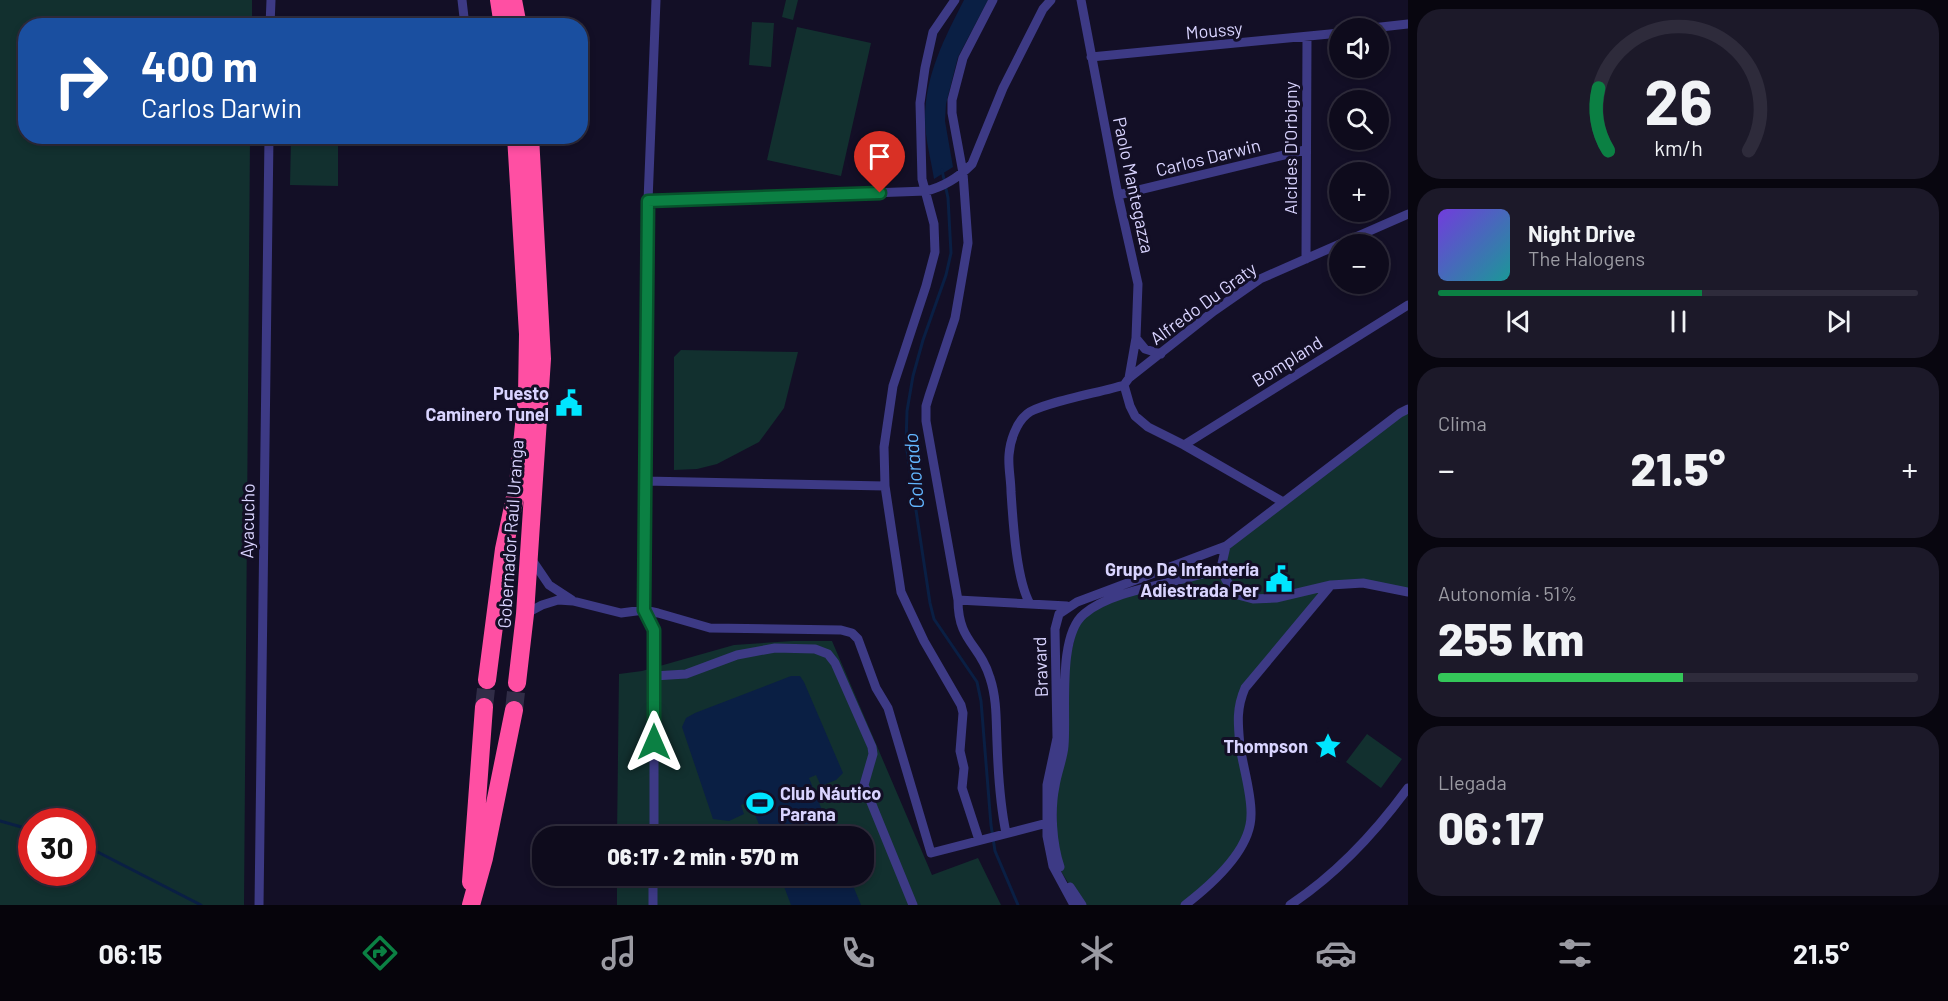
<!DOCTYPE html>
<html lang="es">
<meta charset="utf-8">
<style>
body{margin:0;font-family:Barlow,sans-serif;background:#1c1929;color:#f1f3f6;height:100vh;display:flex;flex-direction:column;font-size:22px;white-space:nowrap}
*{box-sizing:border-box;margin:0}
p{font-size:20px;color:#9b9ba3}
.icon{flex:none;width:33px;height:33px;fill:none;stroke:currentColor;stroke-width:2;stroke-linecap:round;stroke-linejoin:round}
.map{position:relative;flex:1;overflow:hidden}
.sheet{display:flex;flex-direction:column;gap:9px;padding:9px;background:#08060f;width:540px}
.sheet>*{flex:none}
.guide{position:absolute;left:18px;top:18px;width:570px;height:126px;border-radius:24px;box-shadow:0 3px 9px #0003,0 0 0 2px #2e2b3b;background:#1a4fa0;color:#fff;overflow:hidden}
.buttons{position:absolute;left:1329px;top:18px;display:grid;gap:12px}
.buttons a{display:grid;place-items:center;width:60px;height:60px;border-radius:50%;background:#0e0b1c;box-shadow:0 3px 9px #0003,0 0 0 2px #2e2b3b;font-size:30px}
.speed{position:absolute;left:18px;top:808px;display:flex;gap:12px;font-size:30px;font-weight:700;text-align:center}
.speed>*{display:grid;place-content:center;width:78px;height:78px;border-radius:50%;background:#0e0b1c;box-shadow:0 3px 9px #0003,0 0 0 2px #2e2b3b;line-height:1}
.speed .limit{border:9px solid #d22;background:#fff;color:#111}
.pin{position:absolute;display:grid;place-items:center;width:51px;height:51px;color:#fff;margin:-62px -26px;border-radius:50% 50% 50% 0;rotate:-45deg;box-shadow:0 0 6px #0007}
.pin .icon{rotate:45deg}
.me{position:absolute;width:66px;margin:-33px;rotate:0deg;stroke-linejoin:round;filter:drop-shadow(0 0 4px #0008)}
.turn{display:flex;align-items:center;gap:21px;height:126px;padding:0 24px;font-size:27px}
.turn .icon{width:78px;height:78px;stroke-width:2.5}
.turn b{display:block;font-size:42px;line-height:51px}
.big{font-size:45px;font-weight:800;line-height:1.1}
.sheet .card{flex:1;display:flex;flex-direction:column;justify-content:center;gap:9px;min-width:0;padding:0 21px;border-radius:24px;background:#1c1929}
.sheet .dial{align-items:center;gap:0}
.dial svg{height:156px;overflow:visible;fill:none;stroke:#2e2b3b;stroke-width:7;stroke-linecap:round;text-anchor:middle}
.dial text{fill:#f1f3f6;stroke:none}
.song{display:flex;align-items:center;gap:18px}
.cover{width:72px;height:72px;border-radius:9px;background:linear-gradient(135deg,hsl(260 70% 55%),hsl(180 70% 35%))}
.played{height:6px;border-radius:3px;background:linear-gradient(90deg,#0b8043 55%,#2e2b3b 55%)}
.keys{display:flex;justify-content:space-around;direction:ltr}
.heat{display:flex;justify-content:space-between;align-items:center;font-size:33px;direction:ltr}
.charge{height:9px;border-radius:4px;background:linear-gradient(90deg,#34c759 51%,#2e2b3b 0)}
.trip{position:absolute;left:532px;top:826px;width:342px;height:60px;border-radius:24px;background:#0e0b1c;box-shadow:0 3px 9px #0003,0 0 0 2px #2e2b3b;font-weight:800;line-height:60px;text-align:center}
.menu{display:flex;height:96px;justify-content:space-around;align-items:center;background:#06040b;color:#9b9ba3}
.menu .icon{width:42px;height:42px}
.menu .on{color:#0b8043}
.menu b{font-size:27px;color:#f1f3f6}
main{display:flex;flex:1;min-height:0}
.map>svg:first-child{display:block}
</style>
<main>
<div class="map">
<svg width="1408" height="905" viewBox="0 0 1408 905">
<rect width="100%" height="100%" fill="#130f26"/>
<!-- green -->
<path fill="#12302f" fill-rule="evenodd" d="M0 0H252V25L26 26V136L250 137 244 905H0ZM32 822H82V873H32Z
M786 0H798L793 20 782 17Z
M752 22 774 23 771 67 749 65Z
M797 27 871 43 841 176 767 160Z
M291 138H338V186L290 185Z
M681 350 798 352 784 408 759 442 717 464 697 469 674 470V357Z
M1408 409V592L1363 583 1331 585 1238 703 1252 814 1243 847 1185 905H1082L1062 873 1056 848 1057 776 1066 675 1079 619 1102 603 1221 568 1226 546Z
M793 641H832L932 875 978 858 1001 905H617V876H864V837H617L619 674 642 671 734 645Z
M1367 734 1402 759 1381 788 1346 762Z"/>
<!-- water -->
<path fill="#0a1f44" d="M964 0H988L958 57 946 104 945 121 953 167 934 179C931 159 925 139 925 119 925 75 945 37 964 0Z
M791 676H800L804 682 843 773 836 780 821 786 816 775 809 778 833 837H764L750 802 741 805 744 814 729 821 713 819 682 727 686 718 695 713Z
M780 876H849L861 905H791Z"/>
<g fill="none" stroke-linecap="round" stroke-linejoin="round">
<!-- stream -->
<path stroke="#0a1f44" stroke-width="3" d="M942 170 948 198 951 253 946 275 923 340 913 376 907 411 906 444 930 603 934 619 977 682 981 701 991 825 995 851 1018 905
M0 821 32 830
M82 844 201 905"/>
<!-- highway-tunnel -->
<path stroke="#312d47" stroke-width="18" stroke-dasharray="18 9" stroke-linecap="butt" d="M484 707 487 680
M514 710 517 683"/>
<!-- street -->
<path stroke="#3d3a85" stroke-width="9" d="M462 0 465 26
M955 0 933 32 925 68 920 103 922 179 934 224 935 252 926 286 893 386 884 447 885 486 901 592 924 641 961 705 963 713 960 751 964 768 962 788 979 840
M993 0 963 58 952 100V113L963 173 968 243 955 318 929 396 926 406V421L958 600C958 642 980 644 990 678 997 699 996 721 997 742 998 772 1000 804 1006 833
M1081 0 1118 195 1138 284 1136 338 1129 378
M270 26 271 0
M1372 28 1408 24
M1091 57 1340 33
M1118 195 1305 150
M648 201 926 191C943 187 960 176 972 164L1003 88 1043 9 1051 0
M1306 259 1307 38
M1136 338 1145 349 1161 354
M1124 385 1129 378 1214 311 1260 279 1408 214
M1124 385 1130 406 1135 416 1148 427 1184 445 1283 502
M1184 445 1408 305
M645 481 885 486
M1226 546 1221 568 1226 580 1238 595 1253 599 1276 598 1331 585 1363 583 1408 592
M530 557 549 585 572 600
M958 600 1067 606
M1030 604C1016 579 1013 521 1011 492 1011 480 1008 467 1009 455 1010 441 1016 423 1027 414 1040 403 1103 392 1124 385
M525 614 542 605 558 600 573 601 621 613 644 610 658 613 710 628 841 630 852 633 858 639 876 688 888 708 931 853 1051 822
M654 676 686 674 737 655 775 648 815 649 828 654 835 663 872 747 873 754 864 785 913 905
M654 837V630L644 610 648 201 656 0
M1060 867C1052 843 1050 810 1055 786 1057 772 1063 759 1064 746 1067 712 1057 636 1084 614 1114 588 1183 583 1221 568
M1070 887 1082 905
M259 905 269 136
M653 905V876
M1074 905 1053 866 1047 836V785L1057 738 1055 629 1059 614 1077 602 1226 546 1400 413 1408 409
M1185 905C1211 885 1251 850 1251 815 1252 795 1243 767 1240 746 1238 724 1236 709 1245 688L1331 585
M1290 905C1337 874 1375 833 1408 788"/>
<!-- highway -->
<path stroke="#ff4fa3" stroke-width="18" d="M499 0 503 26
M513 0 518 26
M487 680 504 549 518 483 527 396 528 334 516 136
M517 683 525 614 542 359 530 136
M471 882 484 707
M471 905 484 858 514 710"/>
</g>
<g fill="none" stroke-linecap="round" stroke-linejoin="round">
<defs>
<path id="route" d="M654 742V630L644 610 648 201 880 193"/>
</defs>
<!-- route casing -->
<use href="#route" stroke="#07532c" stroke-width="15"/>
<!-- route -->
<use href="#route" stroke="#0b8043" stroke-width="10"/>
</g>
<!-- icons -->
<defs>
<symbol id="civic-bare" viewBox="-9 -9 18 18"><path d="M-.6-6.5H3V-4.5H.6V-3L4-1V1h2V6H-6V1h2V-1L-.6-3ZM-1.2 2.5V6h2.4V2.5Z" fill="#00e5ff" stroke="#130f26" stroke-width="2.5" paint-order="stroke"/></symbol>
<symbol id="sight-bare" viewBox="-9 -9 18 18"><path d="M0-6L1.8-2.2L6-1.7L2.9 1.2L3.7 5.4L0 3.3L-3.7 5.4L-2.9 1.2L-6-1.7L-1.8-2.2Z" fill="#00e5ff" stroke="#130f26" stroke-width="2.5" paint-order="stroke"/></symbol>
<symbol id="stadium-bare" viewBox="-9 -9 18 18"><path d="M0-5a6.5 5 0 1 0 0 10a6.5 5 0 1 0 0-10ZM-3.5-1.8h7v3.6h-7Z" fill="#00e5ff" stroke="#130f26" stroke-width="2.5" paint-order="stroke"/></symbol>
</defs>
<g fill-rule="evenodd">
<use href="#civic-bare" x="550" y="384" width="38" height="38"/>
<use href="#civic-bare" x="1260" y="560" width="38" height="38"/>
<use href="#sight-bare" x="1309" y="727" width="38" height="38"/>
<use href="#stadium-bare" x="741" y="784" width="38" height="38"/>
</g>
<g text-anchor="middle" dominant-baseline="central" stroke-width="6" stroke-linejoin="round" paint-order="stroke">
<!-- street labels -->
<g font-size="18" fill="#d9d4ff" stroke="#130f26">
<text transform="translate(1214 30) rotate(-5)">Moussy</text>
<text transform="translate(1290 148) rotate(-90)">Alcides D'Orbigny</text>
<text transform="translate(1208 157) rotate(-14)">Carlos Darwin</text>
<text transform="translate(1134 185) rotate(78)">Paolo Mantegazza</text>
<text transform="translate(1203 303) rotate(-36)">Alfredo Du Graty</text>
<text transform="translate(1287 361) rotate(-32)">Bompland</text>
<text transform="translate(247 521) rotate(-89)">Ayacucho</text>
<text transform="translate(510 534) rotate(-86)">Gobernador Raúl Uranga</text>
<text transform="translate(1040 667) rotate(-92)">Bravard</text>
</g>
<!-- poi labels -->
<g font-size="18" font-weight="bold" fill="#d9d4ff" stroke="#130f26" text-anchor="end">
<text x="549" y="393">Puesto<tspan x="549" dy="21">Caminero Tunel</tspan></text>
<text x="1259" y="569">Grupo De Infantería<tspan x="1259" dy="21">Adiestrada Per</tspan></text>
<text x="1308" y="746">Thompson</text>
<text x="780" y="793" text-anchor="start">Club Náutico<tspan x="780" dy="21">Parana</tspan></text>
</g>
<!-- water labels -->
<g font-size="20" font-style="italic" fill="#62b6ff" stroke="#130f26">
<text transform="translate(913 471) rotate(-95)">Colorado</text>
</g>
</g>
</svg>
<div class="buttons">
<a><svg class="icon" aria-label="sound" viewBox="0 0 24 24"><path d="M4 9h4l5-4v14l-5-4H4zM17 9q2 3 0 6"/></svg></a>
<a><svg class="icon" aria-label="search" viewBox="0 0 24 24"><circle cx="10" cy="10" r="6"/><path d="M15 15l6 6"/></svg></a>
<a>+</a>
<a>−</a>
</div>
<div class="speed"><div class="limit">30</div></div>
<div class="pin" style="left:880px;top:193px;background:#d93025"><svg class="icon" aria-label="arrive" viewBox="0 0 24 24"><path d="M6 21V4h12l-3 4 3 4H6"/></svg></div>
<svg class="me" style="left:654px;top:742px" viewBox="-20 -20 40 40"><path d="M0-17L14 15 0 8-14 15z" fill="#0b8043" stroke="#fff" stroke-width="4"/></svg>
<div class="trip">06:17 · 2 min · 570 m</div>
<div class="guide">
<div class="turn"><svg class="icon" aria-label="right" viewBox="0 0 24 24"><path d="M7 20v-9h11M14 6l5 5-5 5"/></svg><div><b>400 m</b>Carlos Darwin</div></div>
</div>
</div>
<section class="sheet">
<div class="card dial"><svg viewBox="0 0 100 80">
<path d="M14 69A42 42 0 1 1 86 69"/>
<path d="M14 69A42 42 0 0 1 9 37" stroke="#0b8043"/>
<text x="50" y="56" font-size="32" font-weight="700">26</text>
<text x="50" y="72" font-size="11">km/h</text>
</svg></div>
<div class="card">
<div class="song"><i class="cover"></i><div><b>Night Drive</b><p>The Halogens</p></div></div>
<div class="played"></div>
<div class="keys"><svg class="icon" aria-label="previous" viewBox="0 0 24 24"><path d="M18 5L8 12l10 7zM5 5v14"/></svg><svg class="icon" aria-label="pause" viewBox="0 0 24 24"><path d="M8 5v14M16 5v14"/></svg><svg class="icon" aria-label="next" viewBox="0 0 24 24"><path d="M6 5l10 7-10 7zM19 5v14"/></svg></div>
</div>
<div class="card"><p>Clima</p>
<div class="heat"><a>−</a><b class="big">21.5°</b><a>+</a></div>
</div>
<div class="card"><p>Autonomía · 51%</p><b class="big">255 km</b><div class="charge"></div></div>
<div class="card"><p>Llegada</p><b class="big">06:17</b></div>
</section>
</main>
<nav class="menu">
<b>06:15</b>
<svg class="icon on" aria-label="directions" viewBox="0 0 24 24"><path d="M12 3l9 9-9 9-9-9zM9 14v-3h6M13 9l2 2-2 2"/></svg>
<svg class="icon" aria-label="music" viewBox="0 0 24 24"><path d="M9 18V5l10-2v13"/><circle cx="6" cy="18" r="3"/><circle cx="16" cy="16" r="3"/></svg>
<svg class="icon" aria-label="phone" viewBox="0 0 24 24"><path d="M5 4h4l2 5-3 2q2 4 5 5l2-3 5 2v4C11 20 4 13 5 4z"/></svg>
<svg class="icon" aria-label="climate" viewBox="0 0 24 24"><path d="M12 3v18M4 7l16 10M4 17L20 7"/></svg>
<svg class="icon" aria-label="car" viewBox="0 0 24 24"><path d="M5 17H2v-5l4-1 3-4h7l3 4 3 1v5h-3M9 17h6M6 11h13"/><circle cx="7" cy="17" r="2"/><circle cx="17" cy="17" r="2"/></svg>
<svg class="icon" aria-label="filters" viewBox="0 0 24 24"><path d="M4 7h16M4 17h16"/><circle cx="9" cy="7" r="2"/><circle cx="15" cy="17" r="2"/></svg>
<b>21.5°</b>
</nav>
